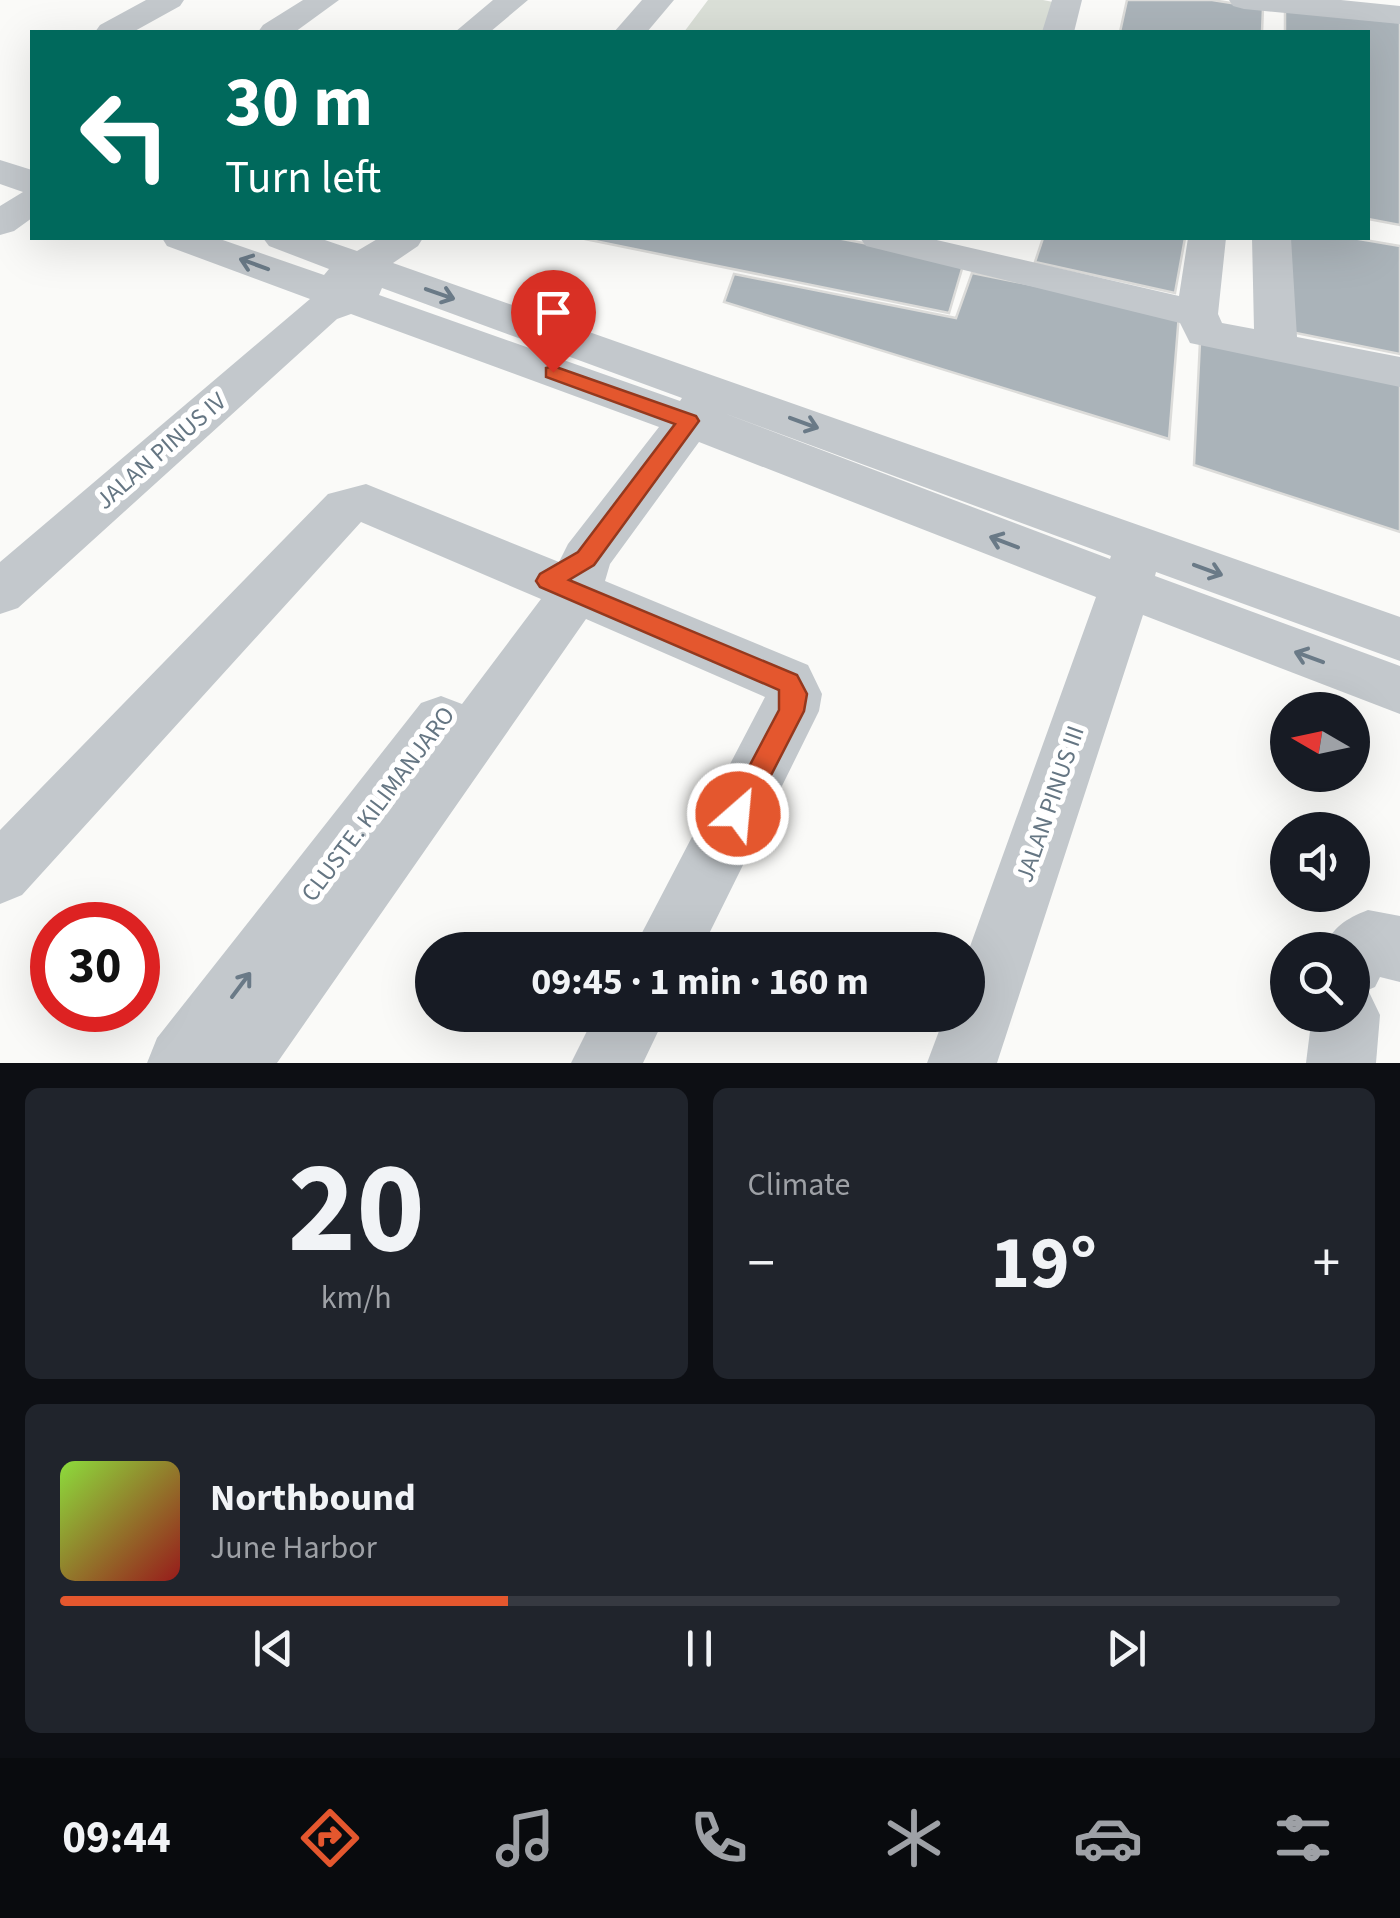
<!DOCTYPE html>
<meta charset="utf-8">
<style>
body{margin:0;font-family:"Source Sans 3",sans-serif;background:#20242c;color:#f1f3f6;height:100vh;display:flex;flex-direction:column;font-size:38px;white-space:nowrap}
*{box-sizing:border-box;margin:0}
p{font-size:32px;color:#9ea1a6}
.icon{flex:none;width:55px;height:55px;fill:none;stroke:currentColor;stroke-width:2;stroke-linecap:round;stroke-linejoin:round}
.map{position:relative;height:1063px;overflow:hidden}
.side{display:flex;flex-direction:column;gap:25px;padding:25px;background:#0d0f14;flex:1}
.side>*{flex:none}
.top-card{position:absolute;left:30px;top:30px;width:1340px;height:210px;border-radius:0px;box-shadow:0 10px 40px #0002;background:#00695c;color:#fff;overflow:hidden}
.needle{width:65px;rotate:279deg}
.controls{position:absolute;left:1270px;top:692px;display:grid;gap:20px}
.controls a{display:grid;place-items:center;width:100px;height:100px;border-radius:50%;background:#171b24;box-shadow:0 10px 40px #0002;font-size:50px}
.speed{position:absolute;left:30px;top:902px;display:flex;gap:20px;font-size:50px;font-weight:700;text-align:center}
.speed>*{display:grid;place-content:center;width:130px;height:130px;border-radius:50%;background:#171b24;box-shadow:0 10px 40px #0002;line-height:1}
.speed .limit{border:15px solid #d22;background:#fff;color:#111}
.pin{position:absolute;display:grid;place-items:center;width:85px;height:85px;color:#fff;margin:-102px -42px;border-radius:50% 50% 50% 0;rotate:-45deg;box-shadow:0 0 10px #0007}
.pin .icon{rotate:45deg}
.me{position:absolute;width:110px;margin:-55px;rotate:27deg;stroke-linejoin:round;filter:drop-shadow(0 0 8px #0008)}
.turn{display:flex;align-items:center;gap:35px;height:210px;padding:0 30px;font-size:45px}
.turn .icon{width:130px;height:130px;stroke-width:2.5}
.turn b{display:block;font-size:70px;line-height:85px}
.big{font-size:75px;font-weight:700;line-height:1.1}
.side .widget{flex:1;display:flex;flex-direction:column;justify-content:center;gap:15px;min-width:0;padding:0 35px;border-radius:15px;background:#20242c}
.side .dial{align-items:center;gap:0}
.dial b{font-size:130px;line-height:1}
.song{display:flex;align-items:center;gap:30px}
.cover{width:120px;height:120px;border-radius:15px;background:linear-gradient(135deg,hsl(90 70% 55%),hsl(0 70% 35%))}
.played{height:10px;border-radius:5px;background:linear-gradient(90deg,#e4572e 35%,#363941 35%)}
.keys{display:flex;justify-content:space-around;direction:ltr}
.heat{display:flex;justify-content:space-between;align-items:center;font-size:55px;direction:ltr}
.side .tiles{flex:1;display:grid;gap:25px;grid-template-columns:1fr 1fr}
.widget:last-child{grid-column:span 2}
.trip{position:absolute;left:415px;top:932px;width:570px;height:100px;border-radius:50px;background:#171b24;box-shadow:0 10px 40px #0002;font-weight:700;line-height:100px;text-align:center}
.menu{display:flex;height:160px;justify-content:space-around;align-items:center;background:#090b0e;color:#9ea1a6}
.menu .icon{width:70px;height:70px}
.menu .current{color:#e4572e}
.menu b{font-size:45px;color:#f1f3f6}
.map>svg:first-child{display:block}
</style>
<div class="map">
<svg width="1400" height="1063" viewBox="0 0 1400 1063">
<rect width="100%" height="100%" fill="#fafaf8"/>
<!-- green -->
<path fill="#dadfd7" d="M708 0H1043L1053 2 1044 32H684Z"/>
<!-- building -->
<path fill="#aab3b9" stroke="#dcdcda" stroke-width="2.5" d="M1127 0H1212L1263 8 1262 32H1120Z
M1285 6 1400 22V225L1368 219V32H1285Z
M580 238H837L964 262 949 313Z
M1043 238H1185L1175 293 1035 262Z
M1287 238H1353L1400 246V354L1286 331Z
M972 273 1179 314 1169 439 724 302 734 274 956 318Z
M1200 342 1400 382V532L1194 465Z"/>
<g fill="none" stroke-linecap="round" stroke-linejoin="round">
<!-- minor -->
<path fill="#c3c8cc" fill-rule="evenodd" d="M146 0H184L180 6 133 32H95L100 25Z
M303 0H339L295 32H258L263 25Z
M493 0H528L490 32H455Z
M642 0H674L647 32H614Z
M1052 0H1082L1074 32H1042Z
M1229 0H1341L1400 6V24L1244 9 1233 6Z
M0 160 32 170V218L14 231 0 235V206L23 192 0 184Z
M162 238H217L324 275 329 269 269 246 263 238H319L357 251 379 238H423L418 246 393 263 1400 617V661L1156 572 1155 576 1400 666V714L1143 615 997 1063H927L945 1015H968V952L1096 597 699 442 610 564 605 581 808 665 822 694 819 711 701 950H633L765 697 586 619 277 1063H147L157 1038 421 703 441 696 462 704 541 599 361 522 22 895 0 904V830L328 494 366 484 559 562 568 544 659 427 351 314 337 319 18 608 0 614V562L310 299 167 246ZM382 288 682 398 680 401 379 295ZM721 412 1111 556 1110 559Z
M860 238H928L1179 296 1188 238H1226L1218 314 1222 323 1254 329 1252 238H1291L1297 337 1400 357V387L1190 343 1180 323 866 246Z
M1368 910 1400 916V982L1380 977 1375 987 1368 990 1380 1015 1376 1063H1306L1312 1015H1352V950H1323C1333 927 1345 919 1368 910Z
M595 1015H666L643 1063H571Z"/>
</g>
<!-- one-way arrows -->
<defs><path id="oneway-shaft" d="M-6 0H5M1.5-3L5.5 0L1.5 3" fill="none" stroke-width="1.6" stroke-linecap="round" stroke-linejoin="round" transform="scale(2.5)"/></defs>
<g stroke="#6a7a87">
<use href="#oneway-shaft" transform="translate(254 264) rotate(-160)"/>
<use href="#oneway-shaft" transform="translate(440 294) rotate(19)"/>
<use href="#oneway-shaft" transform="translate(804 423) rotate(20)"/>
<use href="#oneway-shaft" transform="translate(1004 542) rotate(-159)"/>
<use href="#oneway-shaft" transform="translate(1208 570) rotate(20)"/>
<use href="#oneway-shaft" transform="translate(1309 657) rotate(-160)"/>
<use href="#oneway-shaft" transform="translate(241 985) rotate(-53)"/>
</g>
<!-- route -->
<path fill="#e4572e" stroke="#94391e" stroke-width="2.5" d="M553 366 696 416 699 421 594 565 569 580 797 675 807 694 804 711 747 822 738 826 728 822 724 814 779 710V690L540 587 536 581 540 574 578 552 675 424 546 377V368Z"/>
<g text-anchor="middle" dominant-baseline="central" stroke-width="10" stroke-linejoin="round" paint-order="stroke">
<!-- street labels -->
<g font-size="25" fill="#657683" stroke="#fff">
<text transform="translate(161 451) rotate(-41)">JALAN PINUS IV</text>
<text transform="translate(378 804) rotate(-53)">CLUSTE. KILIMANJARO</text>
<text transform="translate(1050 804) rotate(-71)">JALAN PINUS III</text>
</g>
</g>
</svg>
<div class="controls">
<a><svg class="needle" viewBox="-14 -14 28 28"><path d="M0-13l5 13h-10z" fill="#e53935"/><path d="M0 13l5-13h-10z" fill="#9ea1a6"/></svg></a>
<a><svg class="icon" aria-label="sound" viewBox="0 0 24 24"><path d="M4 9h4l5-4v14l-5-4H4zM17 9q2 3 0 6"/></svg></a>
<a><svg class="icon" aria-label="search" viewBox="0 0 24 24"><circle cx="10" cy="10" r="6"/><path d="M15 15l6 6"/></svg></a>
</div>
<div class="speed"><div class="limit">30</div></div>
<div class="pin" style="left:553px;top:372px;background:#d93025"><svg class="icon" aria-label="arrive" viewBox="0 0 24 24"><path d="M6 21V4h12l-3 4 3 4H6"/></svg></div>
<svg class="me" style="left:738px;top:814px" viewBox="-20 -20 40 40"><circle r="17" fill="#e4572e" stroke="#fff" stroke-width="3"/><path d="M0-11L8 9 0 5-8 9z" fill="#fff"/></svg>
<div class="trip">09:45 · 1 min · 160 m</div>
<div class="top-card">
<div class="turn"><svg class="icon" aria-label="left" viewBox="0 0 24 24"><path d="M17 20v-9H6M10 6l-5 5 5 5"/></svg><div><b>30 m</b>Turn left</div></div>
</div>
</div>
<section class="side">
<div class="tiles">
<div class="widget dial"><b>20</b><p>km/h</p></div>
<div class="widget"><p>Climate</p>
<div class="heat"><a>−</a><b class="big">19°</b><a>+</a></div>
</div>
<div class="widget">
<div class="song"><i class="cover"></i><div><b>Northbound</b><p>June Harbor</p></div></div>
<div class="played"></div>
<div class="keys"><svg class="icon" aria-label="previous" viewBox="0 0 24 24"><path d="M18 5L8 12l10 7zM5 5v14"/></svg><svg class="icon" aria-label="pause" viewBox="0 0 24 24"><path d="M8 5v14M16 5v14"/></svg><svg class="icon" aria-label="next" viewBox="0 0 24 24"><path d="M6 5l10 7-10 7zM19 5v14"/></svg></div>
</div>
</div>
</section>
<nav class="menu">
<b>09:44</b>
<svg class="icon current" aria-label="directions" viewBox="0 0 24 24"><path d="M12 3l9 9-9 9-9-9zM9 14v-3h6M13 9l2 2-2 2"/></svg>
<svg class="icon" aria-label="music" viewBox="0 0 24 24"><path d="M9 18V5l10-2v13"/><circle cx="6" cy="18" r="3"/><circle cx="16" cy="16" r="3"/></svg>
<svg class="icon" aria-label="phone" viewBox="0 0 24 24"><path d="M5 4h4l2 5-3 2q2 4 5 5l2-3 5 2v4C11 20 4 13 5 4z"/></svg>
<svg class="icon" aria-label="climate" viewBox="0 0 24 24"><path d="M12 3v18M4 7l16 10M4 17L20 7"/></svg>
<svg class="icon" aria-label="car" viewBox="0 0 24 24"><path d="M5 17H2v-5l4-1 3-4h7l3 4 3 1v5h-3M9 17h6M6 11h13"/><circle cx="7" cy="17" r="2"/><circle cx="17" cy="17" r="2"/></svg>
<svg class="icon" aria-label="filters" viewBox="0 0 24 24"><path d="M4 7h16M4 17h16"/><circle cx="9" cy="7" r="2"/><circle cx="15" cy="17" r="2"/></svg>
</nav>
